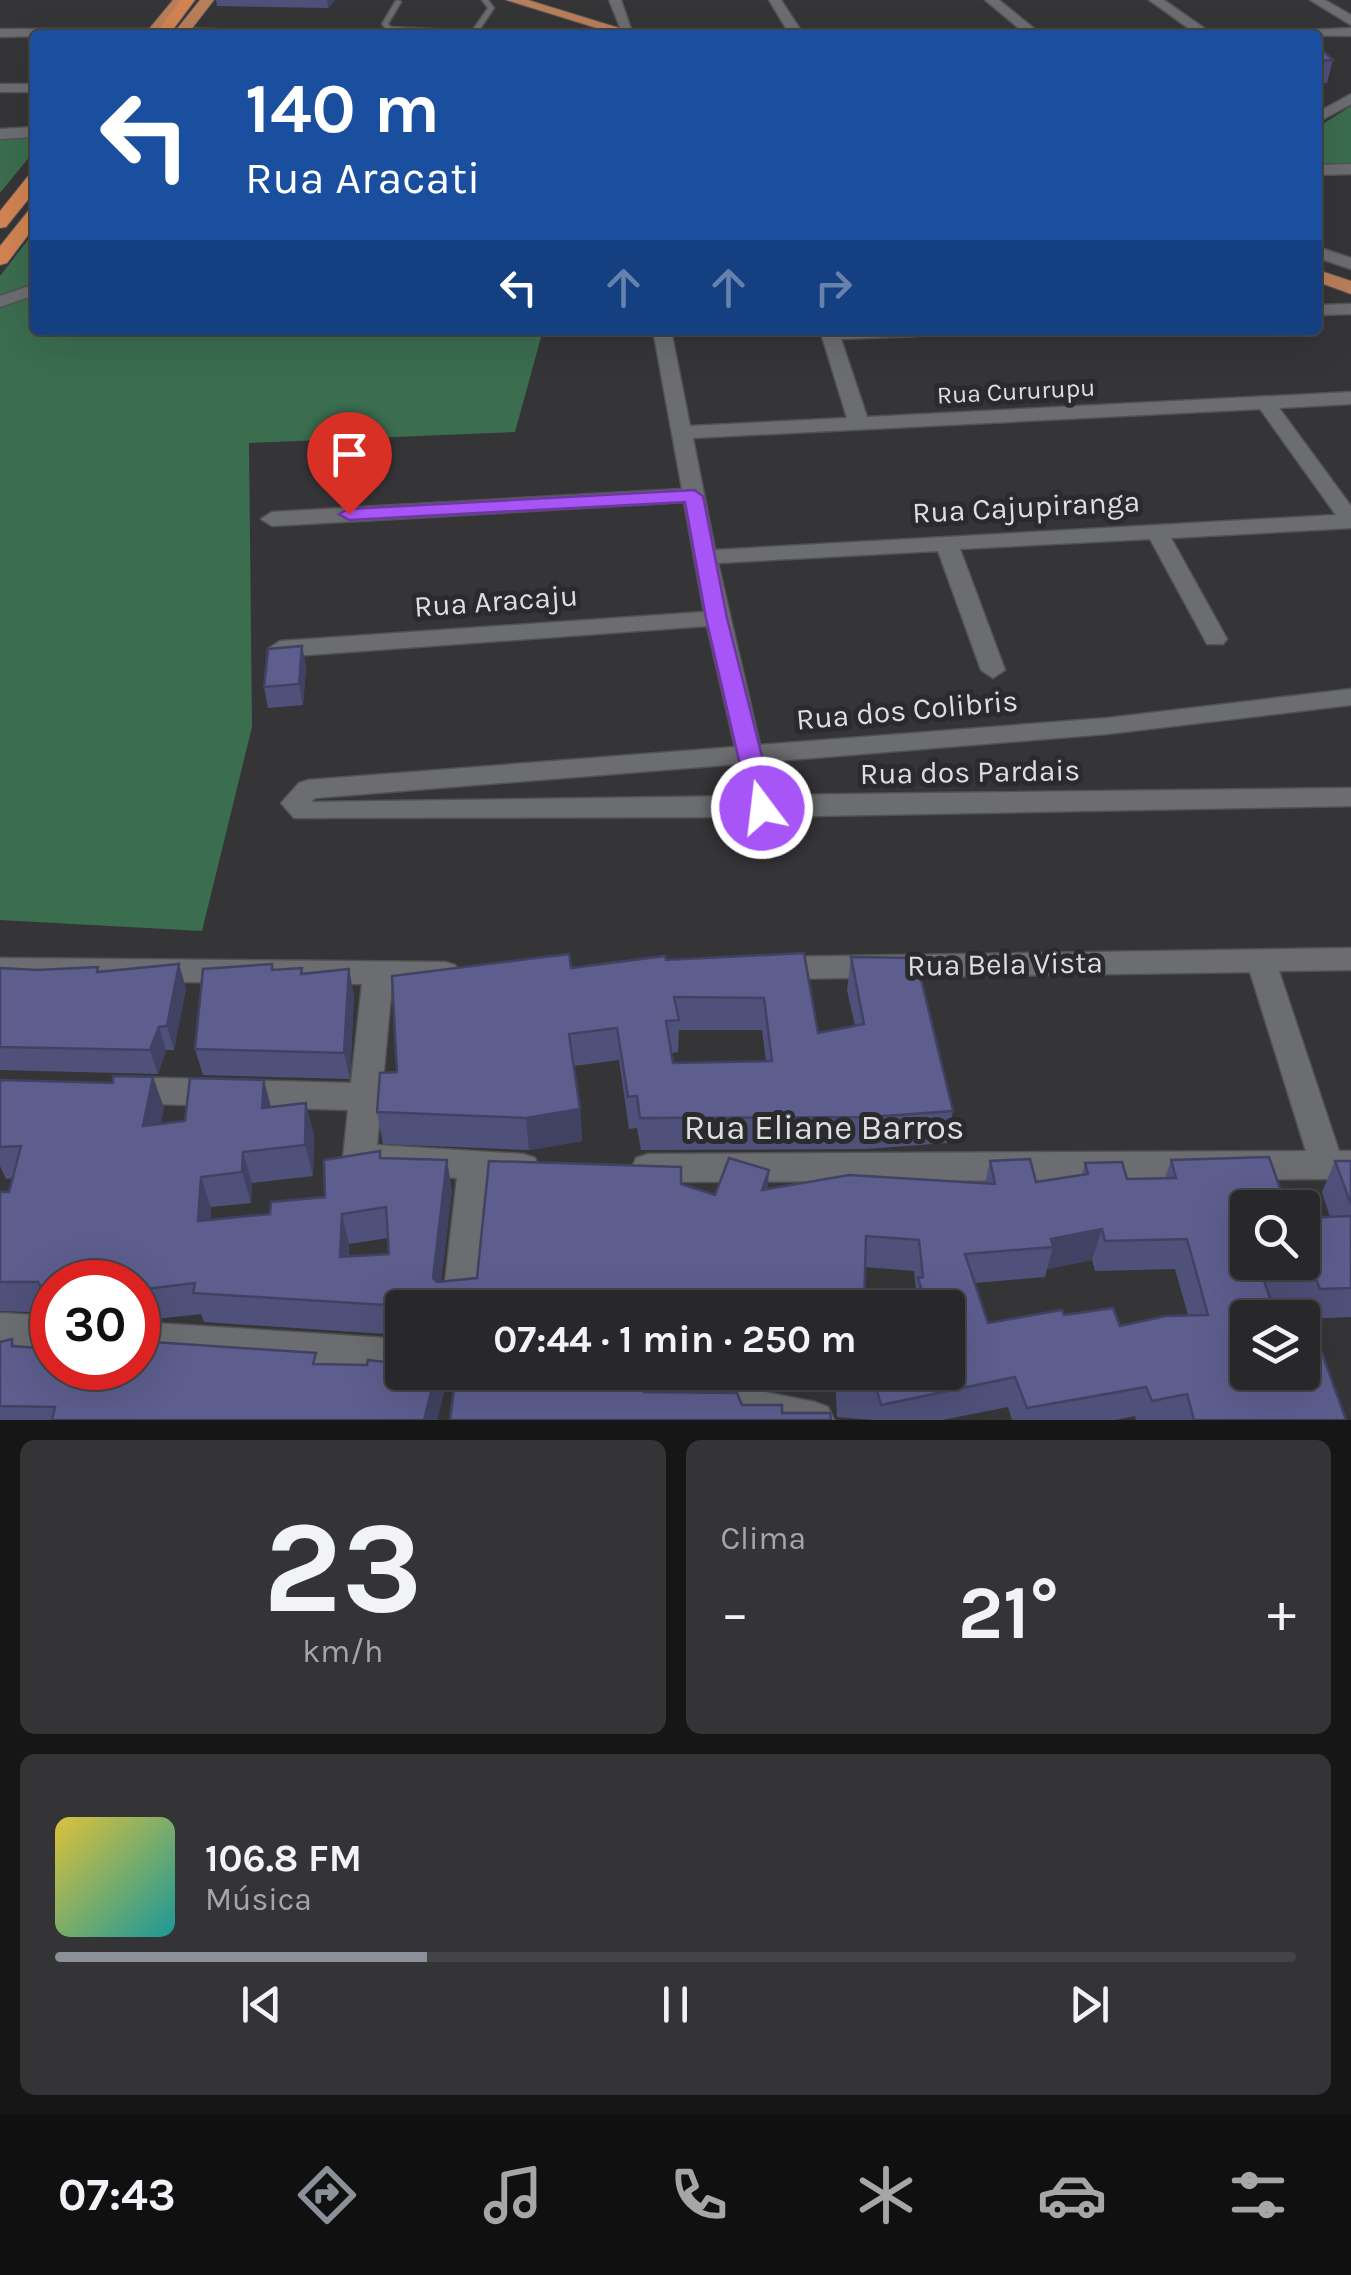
<!DOCTYPE html>
<html lang="pt">
<meta charset="utf-8">
<style>
body{margin:0;font-family:Karla,sans-serif;background:#343436;color:#f1f3f6;height:100vh;display:flex;flex-direction:column;font-size:38px;white-space:nowrap}
*{box-sizing:border-box;margin:0}
p{font-size:32px;color:#a5a6a8}
.icon{flex:none;width:55px;height:55px;fill:none;stroke:currentColor;stroke-width:2;stroke-linecap:round;stroke-linejoin:round}
.map{position:relative;height:1420px;overflow:hidden}
.panel{display:flex;flex-direction:column;gap:20px;padding:20px;background:#161617;flex:1}
.panel>*{flex:none}
.guide{position:absolute;left:30px;top:30px;width:1292px;height:305px;border-radius:10px;box-shadow:0 10px 40px #0002,0 0 0 2px #444447;background:#1a4fa0;color:#fff;overflow:hidden}
.tools{position:absolute;left:1230px;top:1190px;display:grid;gap:20px}
.tools a{display:grid;place-items:center;width:90px;height:90px;border-radius:10px;background:#28282a;box-shadow:0 10px 40px #0002,0 0 0 2px #444447;font-size:50px}
.speed{position:absolute;left:30px;top:1260px;display:flex;gap:20px;font-size:50px;font-weight:700;text-align:center}
.speed>*{display:grid;place-content:center;width:130px;height:130px;border-radius:50%;background:#28282a;box-shadow:0 10px 40px #0002,0 0 0 2px #444447;line-height:1}
.speed .limit{border:15px solid #d22;background:#fff;color:#111}
.pin{position:absolute;display:grid;place-items:center;width:85px;height:85px;color:#fff;margin:-102px -42px;border-radius:50% 50% 50% 0;rotate:-45deg;box-shadow:0 0 10px #0007}
.pin .icon{rotate:45deg}
.me{position:absolute;width:110px;margin:-55px;rotate:345deg;stroke-linejoin:round;filter:drop-shadow(0 0 8px #0008)}
.turn{display:flex;align-items:center;gap:35px;height:210px;padding:0 50px;font-size:45px}
.turn .icon{width:130px;height:130px;stroke-width:2.5}
.turn b{display:block;font-size:70px;line-height:85px}
.lanes{display:flex;align-items:center;height:95px;padding:0 50px;background:#0003;justify-content:center;gap:50px;direction:ltr}
.lanes .off{opacity:.35}
.big{font-size:75px;font-weight:700;line-height:1.1}
.panel .widget{flex:1;display:flex;flex-direction:column;justify-content:center;gap:15px;min-width:0;padding:0 35px;border-radius:15px;background:#343436}
.panel .dial{align-items:center;gap:0}
.dial b{font-size:130px;line-height:1}
.song{display:flex;align-items:center;gap:30px}
.cover{width:120px;height:120px;border-radius:15px;background:linear-gradient(135deg,hsl(50 70% 55%),hsl(180 70% 35%))}
.played{height:10px;border-radius:5px;background:linear-gradient(90deg,#8c9099 30%,#444447 30%)}
.keys{display:flex;justify-content:space-around;direction:ltr}
.heat{display:flex;justify-content:space-between;align-items:center;font-size:55px;direction:ltr}
.panel .tiles{flex:1;display:grid;gap:20px;grid-template-columns:1fr 1fr}
.widget:last-child{grid-column:span 2}
.trip{position:absolute;left:385px;top:1290px;width:580px;height:100px;border-radius:10px;background:#28282a;box-shadow:0 10px 40px #0002,0 0 0 2px #444447;font-weight:700;line-height:100px;text-align:center}
.tab-bar{display:flex;height:160px;justify-content:space-around;align-items:center;background:#101011;color:#a5a6a8}
.tab-bar .icon{width:70px;height:70px}
.tab-bar .on{color:#8c9099}
.tab-bar b{font-size:45px;color:#f1f3f6}
.map>svg:first-child{display:block}
</style>
<div class="map">
<svg width="1351" height="1420" viewBox="0 0 1351 1420">
<rect width="100%" height="100%" fill="#353538"/>
<!-- green -->
<path fill="#3b6d4f" d="M1351 106V164L1318 165V127Z
M35 135V150L0 193V137Z
M35 231V330H543L515 432 249 443 252 727 202 931 0 920V276Z"/>
<g fill="none" stroke-linecap="round" stroke-linejoin="round">
<defs>
<path id="service" d="M398 0 401 2 388 24 391 27 472 31 488 8 482 0H488L494 8 476 35 387 30 382 24 395 2Z"/>
<path id="minor" d="M609 0H621L633 35H623Z
M769 0H781L804 35H790Z
M985 0H999L1042 35H1027Z
M1149 0H1164L1214 35H1198Z
M1310 0H1325L1351 15V25Z
M181 28 275 31 282 35H176V29Z
M1351 28V36L1279 35 1286 31Z
M0 29H153L160 33 0 37Z
M0 84H35V92H0Z
M1351 94V104L1318 122V112Z
M35 127V137L0 139V129Z
M1351 164V174L1318 175V165Z
M1318 247 1351 258V269L1318 258Z
M35 284V295L0 307V296Z
M1351 304V314L1318 315V305Z
M653 330H671L690 426 847 418 820 330H925L916 336 841 339 867 417 1351 392V404L1279 408 1351 506V528L1171 538 1227 639 1223 644H1207L1150 539 960 549 1005 670 993 678 981 670 938 551 718 563 760 745 1107 718 1351 689V705L1107 734 764 762 772 795 1351 788V806L762 817 294 818 281 803 299 783 308 780 735 747 707 626 280 657 268 649 280 641 704 612 684 502 272 526 261 519 272 512 682 489ZM1260 409 1336 515 715 550 693 438ZM739 764 746 796 311 802 315 798Z
M1351 948V970L1279 971 1339 1151H1351V1179L648 1182 636 1178 632 1168 636 1158 648 1154 1306 1151 1250 972 775 979 765 976 760 968 765 960 775 957Z
M0 958 445 962 455 965 460 973 455 981 392 984 377 1145 523 1154 535 1158 539 1168 535 1178 523 1182 490 1180 478 1308H442L457 1178 347 1168 343 1158 348 1110 125 1103 114 1099 109 1090 114 1081 125 1077 351 1083 362 984 0 980Z
M0 1313 52 1316V1350L0 1347Z
M138 1322 402 1339 404 1372 138 1356Z
M526 1372H663L815 1402 828 1407 834 1420H735L544 1389 531 1384Z"/>
<path id="primary" d="M173 0H187L159 35H144Z
M200 0H214L187 35H172Z
M506 0H528L642 35H619Z
M1318 270 1351 281V294L1318 282Z"/>
<path id="trunk" d="M181 0H195L169 35H154Z
M35 174V191L6 227 0 228V211L29 175Z
M35 209V226L7 263 0 265V246L29 210Z"/>
</defs>
<!-- service casing -->
<use href="#service" stroke="#525255" stroke-width="3"/>
<!-- minor casing -->
<use href="#minor" stroke="#525255" stroke-width="3"/>
<!-- primary casing -->
<use href="#primary" stroke="#525255" stroke-width="2"/>
<!-- trunk casing -->
<use href="#trunk" stroke="#525255" stroke-width="2"/>
<!-- service -->
<use href="#service" fill="#6c6d70" fill-rule="evenodd"/>
<!-- minor -->
<use href="#minor" fill="#6c6d70" fill-rule="evenodd"/>
<!-- primary -->
<use href="#primary" fill="#b97e5a" fill-rule="evenodd"/>
<!-- trunk -->
<use href="#trunk" fill="#d28453" fill-rule="evenodd"/>
</g>
<!-- wall -->
<path fill="#50517a" fill-rule="evenodd" d="M216 0H335L328 8 217 6Z
M1318 46 1333 60 1327 83 1318 84Z
M302 646 306 667 303 705 268 708 264 687Z
M804 953 818 1033 855 1026 847 990 851 957 953 1111 947 1143 866 1149 641 1150 637 1128 629 1129 619 1060 574 1066 580 1109 582 1141 529 1150 383 1144 377 1112 397 1072 571 968 666 960ZM679 1030H762L766 1061 673 1063 671 1053 678 1052Z
M0 968 100 971 186 988 174 1050H166L158 1074 0 1070Z
M302 968 303 974 354 995 350 1079 203 1075 195 1049 274 970Z
M153 1077 164 1108 160 1124 185 1121 271 1107 314 1134 313 1176 252 1183 251 1203 211 1207 210 1220 270 1214 325 1197 380 1151 381 1158 452 1190 441 1281 477 1278 681 1185 715 1195 768 1188 985 1183 990 1161 1036 1182 1082 1175 1085 1163 1127 1179 1165 1178 1171 1160 1248 1262 1330 1217 1322 1192 1335 1161H1351V1317L1305 1319 1301 1309 1275 1310 1248 1318 1346 1420H1136L1135 1416 1115 1420H1012L1008 1407 942 1420H873L837 1417 835 1379 722 1380 685 1372H948V1308H912L916 1289 914 1271 865 1267 864 1308H402V1335L204 1322 201 1314 138 1321V1282H52V1313L0 1311V1192H9L13 1178 6 1179 0 1166V1080L113 1083ZM388 1238 389 1254 349 1257V1244ZM1092 1260 1095 1271 1175 1269 1188 1315 1120 1326 1064 1315 988 1323 975 1283 1045 1277 1047 1269Z
M12 1339 15 1346 52 1349 319 1364 402 1372H440L444 1392 437 1420H0V1342Z"/>
<!-- shaded-wall -->
<path fill="#414263" d="M327 0H335L328 8Z
M302 646 306 667 303 705 299 684Z
M179 964 186 988 174 1050 167 1026Z
M349 969 354 995 350 1079 344 1053Z
M159 1027 166 1050 158 1074 150 1050Z
M153 1077 164 1108 154 1157 143 1126Z
M264 1080 272 1111 262 1108Z
M306 1103 314 1134 313 1176 305 1145Z
M580 1109 582 1141 529 1150 526 1118Z
M243 1152 252 1183 251 1203 242 1172Z
M447 1160 452 1190 438 1308 433 1278Z
M769 1170 767 1200 762 1190Z
M201 1177 211 1207 208 1251 198 1221Z
M342 1214 349 1244 347 1287 340 1257Z
M1102 1229 1092 1260 1047 1269 1053 1247 1051 1239Z
M436 1372H440L444 1392 437 1420H424Z"/>
<!-- building -->
<path fill="#5d5e8e" stroke="#414263" stroke-width="2.5" fill-rule="evenodd" d="M1267 30H1299L1305 35H1272Z
M1318 46 1333 60 1318 61Z
M302 646 299 684 264 687 268 649Z
M804 953 818 1033 864 1024 851 957 916 958 953 1111 870 1117 640 1118 637 1096 628 1097 617 1028 569 1034 580 1109 526 1118 377 1112 380 1073 397 1072 392 976 569 954 571 968 665 956 666 960ZM674 997 764 998 772 1061 673 1063 666 1021 679 1020Z
M179 964 167 1026 159 1027 150 1050 0 1047V968L37 970 98 967 97 972Z
M272 964V970L302 968 301 974 349 969 344 1053 195 1049 203 969Z
M113 1076 153 1077 143 1126 185 1121 190 1078 264 1080 262 1108 306 1103 305 1145 243 1152 242 1172 201 1177 198 1221 270 1214 271 1202 325 1197 324 1160 380 1151V1158L447 1160 433 1278 437 1282 477 1278 489 1161 681 1167V1184L715 1195 729 1158 769 1170 762 1190 849 1175 995 1184 990 1161 1030 1159 1036 1182 1088 1174 1085 1163 1122 1162 1127 1179 1176 1178 1171 1160 1269 1157 1287 1208H1248V1262H1302V1218L1351 1216V1288L1320 1289 1316 1279 1264 1281 1277 1318H1248V1372H1302V1351L1321 1350 1346 1420H1194L1187 1394 1152 1401 1146 1387 1027 1408 1015 1377 881 1405 877 1391 841 1388 840 1372H948V1308H927L918 1278 923 1277 919 1240 866 1236 864 1308H434L193 1293 195 1283 138 1290V1282H52V1289H42L38 1282H0V1192H9L21 1146 0 1147V1080L113 1083ZM386 1207 389 1254 340 1257 342 1214ZM1102 1229 1105 1241 1187 1239 1208 1315 1166 1316 1120 1326 1113 1308 1064 1315 1062 1310 988 1323 965 1254 1053 1247 1051 1239Z
M1335 1161H1351V1204Z
M12 1339V1346L52 1349V1368H138V1343L153 1342 316 1353 313 1364 367 1365 368 1360 402 1364V1372H436L424 1420H52L55 1407 0 1406V1342Z
M456 1372H568L644 1382V1392L737 1393 742 1405H782V1413H830L831 1420H450Z"/>
<!-- route -->
<path fill="#a855f7" stroke="#6d37a1" stroke-width="2.5" d="M694 490 703 496 727 618 775 808 762 817 750 808 706 618 685 502 349 520 339 514 349 509Z"/>
<g text-anchor="middle" dominant-baseline="central" stroke-width="10" stroke-linejoin="round" paint-order="stroke">
<!-- far-street labels -->
<g font-size="25" fill="#dddee0" stroke="#2b2b2e">
<text transform="translate(1016 391) rotate(-3)">Rua Cururupu</text>
</g>
<!-- street labels -->
<g font-size="30" fill="#dddee0" stroke="#2b2b2e">
<text transform="translate(1026 507) rotate(-3)">Rua Cajupiranga</text>
<text transform="translate(496 601) rotate(-4)">Rua Aracaju</text>
<text transform="translate(907 710) rotate(-5)">Rua dos Colibris</text>
<text transform="translate(970 772) rotate(-1)">Rua dos Pardais</text>
<text transform="translate(1005 964) rotate(-1)">Rua Bela Vista</text>
</g>
<!-- near-street labels -->
<g font-size="35" fill="#dddee0" stroke="#2b2b2e">
<text x="824" y="1127">Rua Eliane Barros</text>
</g>
</g>
</svg>
<div class="tools">
<a><svg class="icon" aria-label="search" viewBox="0 0 24 24"><circle cx="10" cy="10" r="6"/><path d="M15 15l6 6"/></svg></a>
<a><svg class="icon" aria-label="layers" viewBox="0 0 24 24"><path d="M12 4l9 5-9 5-9-5zM3 14l9 5 9-5"/></svg></a>
</div>
<div class="speed"><div class="limit">30</div></div>
<div class="pin" style="left:349px;top:514px;background:#d93025"><svg class="icon" aria-label="arrive" viewBox="0 0 24 24"><path d="M6 21V4h12l-3 4 3 4H6"/></svg></div>
<svg class="me" style="left:762px;top:808px" viewBox="-20 -20 40 40"><circle r="17" fill="#a855f7" stroke="#fff" stroke-width="3"/><path d="M0-11L8 9 0 5-8 9z" fill="#fff"/></svg>
<div class="trip">07:44 · 1 min · 250 m</div>
<div class="guide">
<div class="turn"><svg class="icon" aria-label="left" viewBox="0 0 24 24"><path d="M17 20v-9H6M10 6l-5 5 5 5"/></svg><div><b>140 m</b>Rua Aracati</div></div>
<div class="lanes"><svg class="icon" aria-label="left" viewBox="0 0 24 24"><path d="M17 20v-9H6M10 6l-5 5 5 5"/></svg><svg class="icon off" aria-label="ahead" viewBox="0 0 24 24"><path d="M12 20V5M6 11l6-6 6 6"/></svg><svg class="icon off" aria-label="ahead" viewBox="0 0 24 24"><path d="M12 20V5M6 11l6-6 6 6"/></svg><svg class="icon off" aria-label="right" viewBox="0 0 24 24"><path d="M7 20v-9h11M14 6l5 5-5 5"/></svg></div>
</div>
</div>
<section class="panel">
<div class="tiles">
<div class="widget dial"><b>23</b><p>km/h</p></div>
<div class="widget"><p>Clima</p>
<div class="heat"><a>−</a><b class="big">21°</b><a>+</a></div>
</div>
<div class="widget">
<div class="song"><i class="cover"></i><div><b>106.8 FM</b><p>Música</p></div></div>
<div class="played"></div>
<div class="keys"><svg class="icon" aria-label="previous" viewBox="0 0 24 24"><path d="M18 5L8 12l10 7zM5 5v14"/></svg><svg class="icon" aria-label="pause" viewBox="0 0 24 24"><path d="M8 5v14M16 5v14"/></svg><svg class="icon" aria-label="next" viewBox="0 0 24 24"><path d="M6 5l10 7-10 7zM19 5v14"/></svg></div>
</div>
</div>
</section>
<nav class="tab-bar">
<b>07:43</b>
<svg class="icon on" aria-label="directions" viewBox="0 0 24 24"><path d="M12 3l9 9-9 9-9-9zM9 14v-3h6M13 9l2 2-2 2"/></svg>
<svg class="icon" aria-label="music" viewBox="0 0 24 24"><path d="M9 18V5l10-2v13"/><circle cx="6" cy="18" r="3"/><circle cx="16" cy="16" r="3"/></svg>
<svg class="icon" aria-label="phone" viewBox="0 0 24 24"><path d="M5 4h4l2 5-3 2q2 4 5 5l2-3 5 2v4C11 20 4 13 5 4z"/></svg>
<svg class="icon" aria-label="climate" viewBox="0 0 24 24"><path d="M12 3v18M4 7l16 10M4 17L20 7"/></svg>
<svg class="icon" aria-label="car" viewBox="0 0 24 24"><path d="M5 17H2v-5l4-1 3-4h7l3 4 3 1v5h-3M9 17h6M6 11h13"/><circle cx="7" cy="17" r="2"/><circle cx="17" cy="17" r="2"/></svg>
<svg class="icon" aria-label="filters" viewBox="0 0 24 24"><path d="M4 7h16M4 17h16"/><circle cx="9" cy="7" r="2"/><circle cx="15" cy="17" r="2"/></svg>
</nav>
